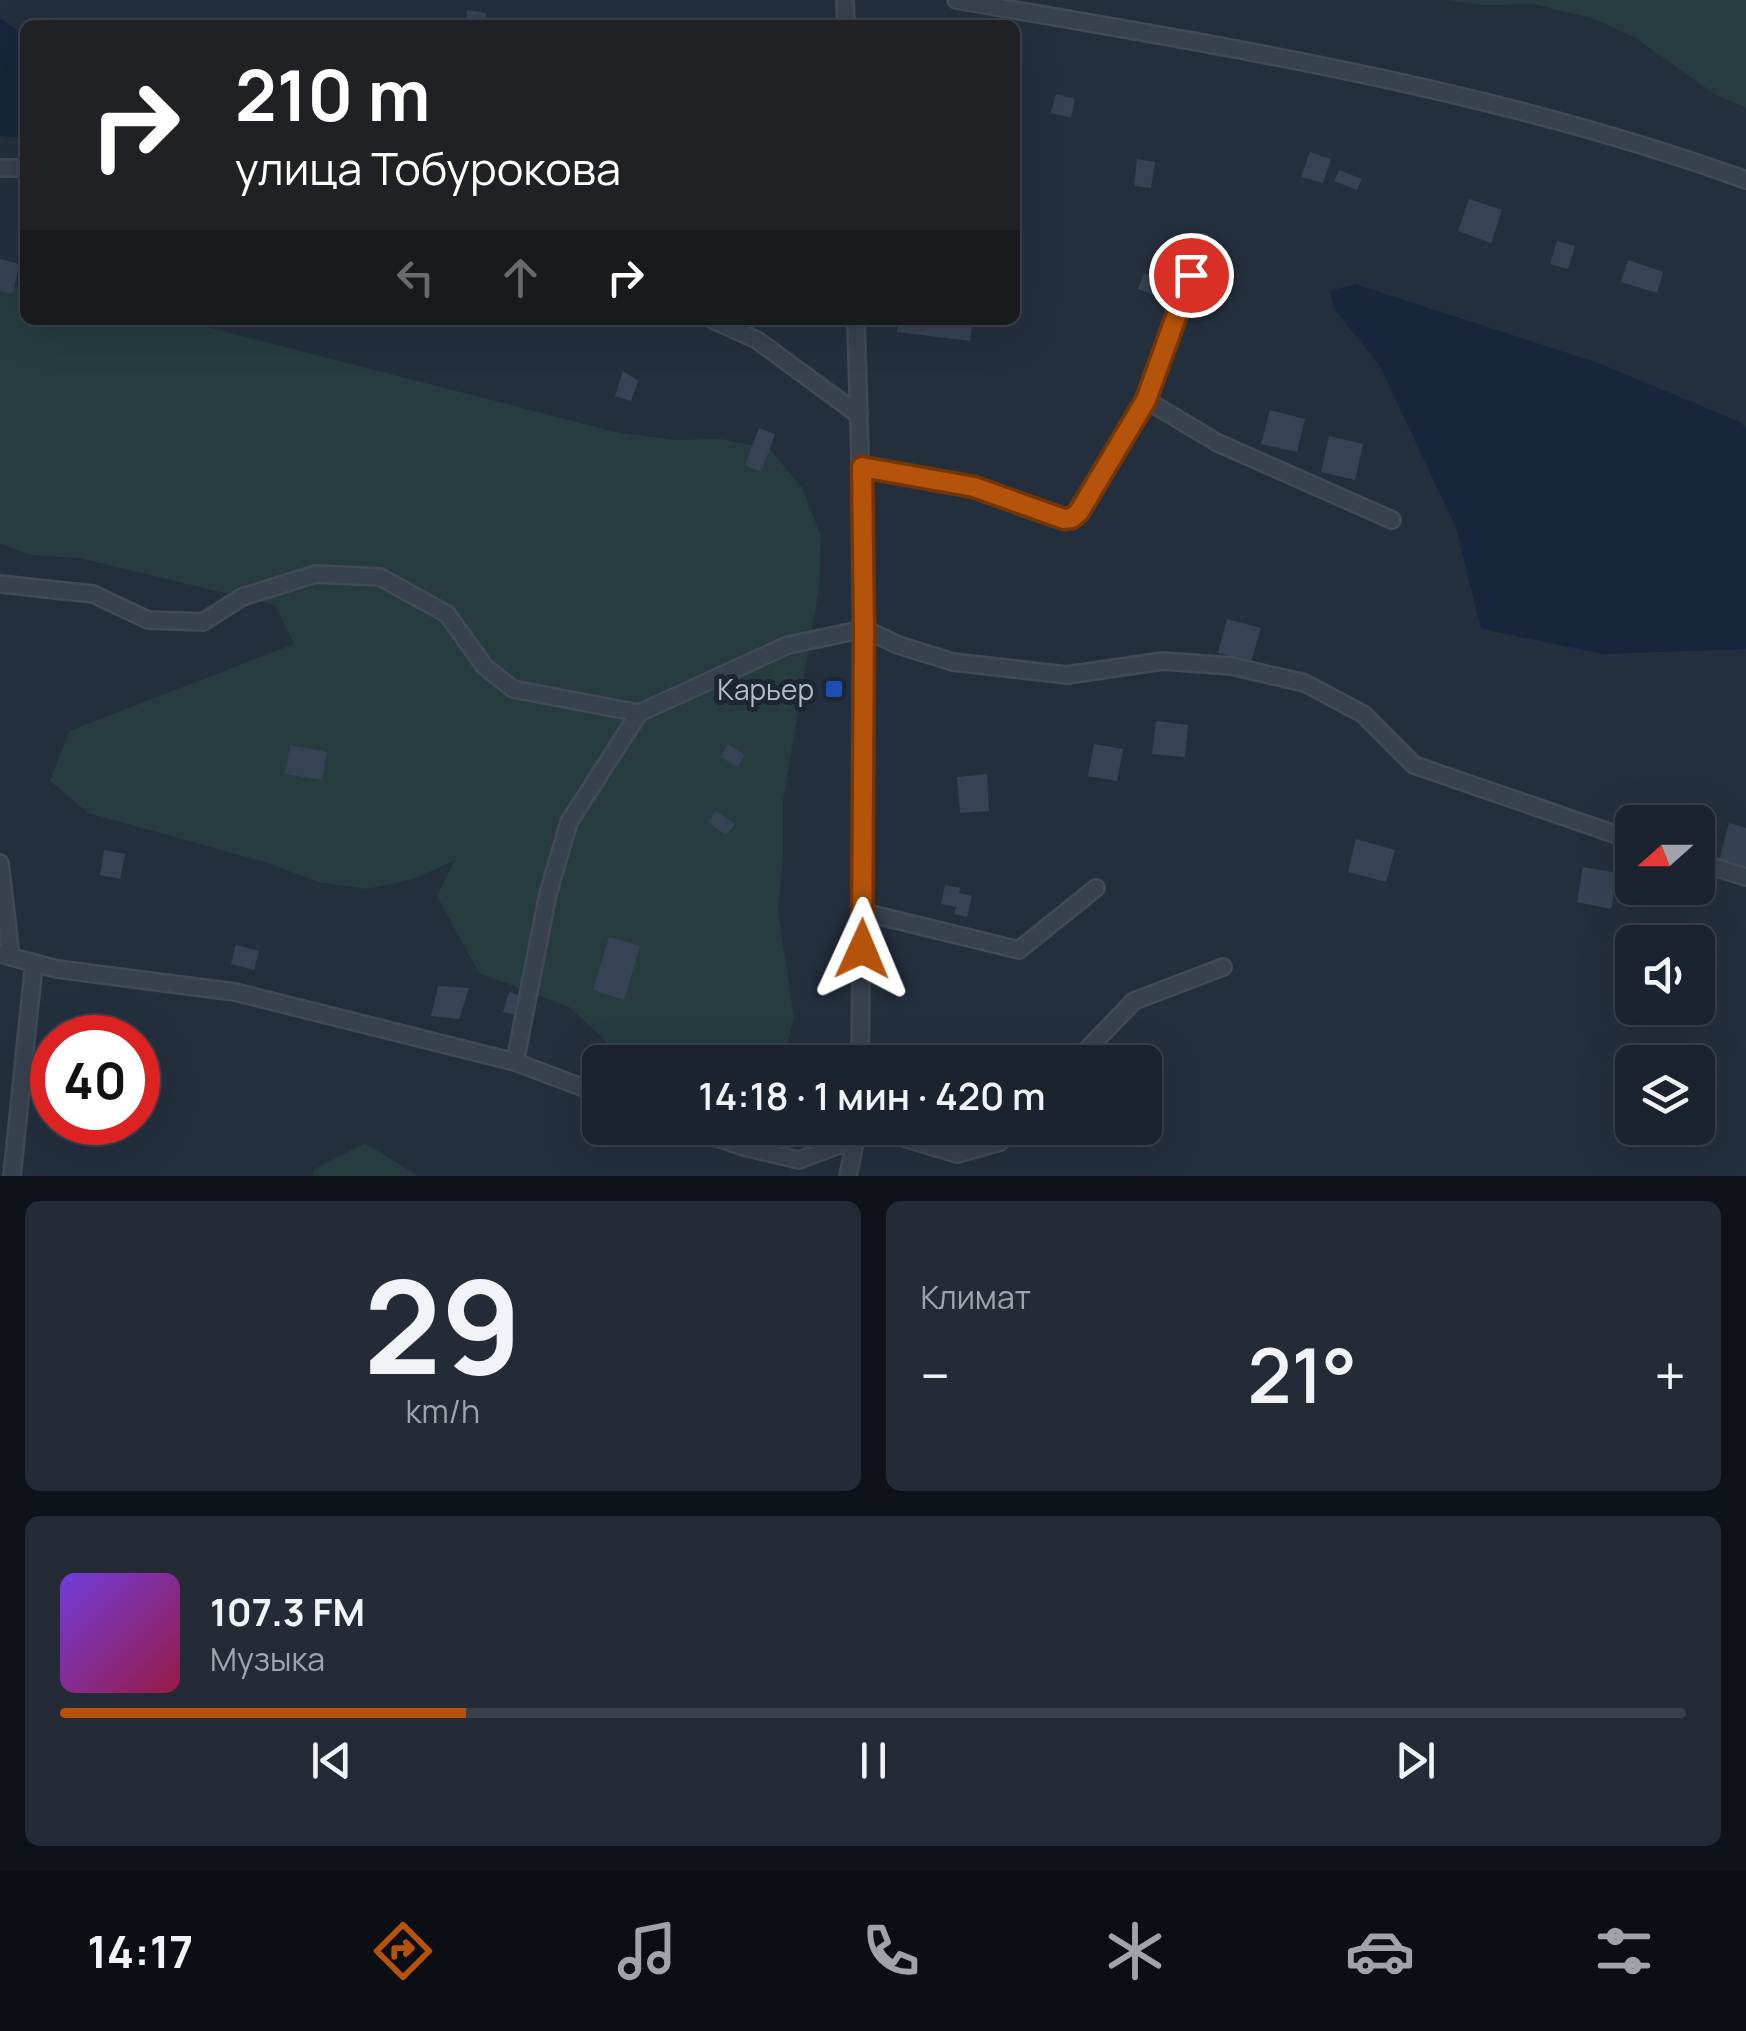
<!DOCTYPE html>
<html lang="ru">
<meta charset="utf-8">
<style>
body{margin:0;font-family:Manrope,sans-serif;background:#242b36;color:#f1f3f6;height:100vh;display:flex;flex-direction:column;font-size:38px;white-space:nowrap}
*{box-sizing:border-box;margin:0}
p{font-size:32px;color:#a0a4aa}
.icon{flex:none;width:55px;height:55px;fill:none;stroke:currentColor;stroke-width:2;stroke-linecap:round;stroke-linejoin:round}
.map{position:relative;height:1176px;overflow:hidden}
.drawer{display:flex;flex-direction:column;gap:25px;padding:25px;background:#0f1319;flex:1}
.drawer>*{flex:none}
.guide{position:absolute;left:20px;top:20px;width:1000px;height:305px;border-radius:15px;box-shadow:0 10px 40px #0002,0 0 0 2px #39404a;background:#202124;color:#fff;overflow:hidden}
.needle{width:65px;rotate:249deg}
.buttons{position:absolute;left:1615px;top:805px;display:grid;gap:20px}
.buttons a{display:grid;place-items:center;width:100px;height:100px;border-radius:15px;background:#1b232e;box-shadow:0 10px 40px #0002,0 0 0 2px #39404a;font-size:50px}
.speed{position:absolute;left:30px;top:1015px;display:flex;gap:20px;font-size:50px;font-weight:700;text-align:center}
.speed>*{display:grid;place-content:center;width:130px;height:130px;border-radius:50%;background:#1b232e;box-shadow:0 10px 40px #0002,0 0 0 2px #39404a;line-height:1}
.speed .limit{border:15px solid #d22;background:#fff;color:#111}
.pin{position:absolute;display:grid;place-items:center;width:85px;height:85px;color:#fff;margin:-42px;border:5px solid #fff;border-radius:50%;box-shadow:0 2px 10px #0007}
.me{position:absolute;width:110px;margin:-55px;rotate:1deg;stroke-linejoin:round;filter:drop-shadow(0 0 8px #0008)}
.turn{display:flex;align-items:center;gap:35px;height:210px;padding:0 50px;font-size:45px}
.turn .icon{width:130px;height:130px;stroke-width:2.5}
.turn b{display:block;font-size:70px;line-height:85px}
.lanes{display:flex;align-items:center;height:95px;padding:0 50px;background:#0003;justify-content:center;gap:50px;direction:ltr}
.lanes .off{opacity:.35}
.big{font-size:75px;font-weight:600;line-height:1.1}
.drawer .card{flex:1;display:flex;flex-direction:column;justify-content:center;gap:15px;min-width:0;padding:0 35px;border-radius:15px;background:#242b36}
.drawer .dial{align-items:center;gap:0}
.dial b{font-size:130px;line-height:1}
.song{display:flex;align-items:center;gap:30px}
.cover{width:120px;height:120px;border-radius:15px;background:linear-gradient(135deg,hsl(260 70% 55%),hsl(340 70% 35%))}
.played{height:10px;border-radius:5px;background:linear-gradient(90deg,#b45309 25%,#39404a 25%)}
.keys{display:flex;justify-content:space-around;direction:ltr}
.heat{display:flex;justify-content:space-between;align-items:center;font-size:55px;direction:ltr}
.drawer .tiles{flex:1;display:grid;gap:25px;grid-template-columns:1fr 1fr}
.card:last-child{grid-column:span 2}
.trip{position:absolute;left:582px;top:1045px;width:580px;height:100px;border-radius:15px;background:#1b232e;box-shadow:0 10px 40px #0002,0 0 0 2px #39404a;font-weight:600;line-height:100px;text-align:center}
.menu{display:flex;height:160px;justify-content:space-around;align-items:center;background:#0b0e12;color:#a0a4aa}
.menu .icon{width:70px;height:70px}
.menu .active{color:#b45309}
.menu b{font-size:45px;color:#f1f3f6}
.map>svg:first-child{display:block}
</style>
<div class="map">
<svg width="1746" height="1176" viewBox="0 0 1746 1176">
<rect width="100%" height="100%" fill="#242f3e"/>
<!-- green -->
<path fill="#263c3f" d="M1447 0H1746V108L1716 95 1634 37 1594 19 1533 4 1486 5Z
M0 283 25 288V320H180L616 432 674 440 720 439 770 449 802 488 821 536 819 588 783 801V857L778 910 794 1018 783 1062H620L602 1037 569 1007 479 973 437 896 455 860 414 879 367 889 318 882 268 863 88 813 50 781 69 731 294 644 275 605 79 558 31 555 0 543Z
M365 1143 418 1176H313V1170Z"/>
<!-- water -->
<path fill="#17263c" d="M0 18 25 36V138L0 136Z
M1355 284 1598 363 1740 422 1746 428V649L1603 654 1481 629 1456 528 1380 366 1334 309 1330 291Z"/>
<!-- building -->
<path fill="#364354" d="M467 10 486 13 485 25H466Z
M352 18 374 19V25H352Z
M1056 94 1075 99 1071 118 1051 113Z
M1310 152 1331 159 1323 183 1301 177Z
M1137 159 1155 162 1151 188 1134 186Z
M1339 170 1362 179 1357 190 1334 181Z
M1469 199 1502 210 1491 243 1458 231Z
M1557 241 1575 246 1568 269 1550 264Z
M0 259 19 264 13 294 0 291Z
M1628 260 1663 272 1657 293 1621 282Z
M1144 273 1168 282 1162 298 1138 289Z
M898 320H973L970 341 897 332Z
M623 371 638 381 631 401 615 396Z
M1270 410 1305 419 1297 452 1261 444Z
M759 428 775 434 761 472 745 465Z
M1329 436 1363 444 1355 480 1321 472Z
M1227 619 1261 628 1251 662 1218 653Z
M1156 721 1188 725 1185 757 1152 754Z
M728 744 745 755 738 767 720 757Z
M1094 744 1123 749 1117 781 1088 776Z
M290 745 327 752 322 780 285 774Z
M987 774 989 811 960 813 957 777Z
M716 811 735 824 726 835 708 822Z
M1729 823 1746 828V872L1718 864Z
M1356 839 1395 850 1386 882 1348 872Z
M104 850 125 854 120 879 100 875Z
M1583 867 1618 873 1611 909 1577 902Z
M945 885 960 888 959 893 972 896 967 917 954 914 956 907 941 904Z
M609 937 640 946 624 1000 593 990Z
M236 945 259 951 254 970 231 964Z
M438 986 469 988 459 1019 431 1016Z
M509 992 526 997 521 1016 503 1012Z"/>
<g fill="none" stroke-linecap="round" stroke-linejoin="round">
<defs>
<path id="minor" d="M845 0 846 25
M956 0C1222 46 1492 88 1746 180
M0 168H25
M713 320 757 340 859 415
M856 320 865 629 860 1062
M1146 400 1218 443 1392 520
M861 467C899 474 940 476 976 488 1003 496 1046 522 1072 518L1146 400 1202 243
M0 584 93 594 148 620 203 622 242 597 316 574 380 577 447 614 485 667 513 689 639 713
M1698 862 1746 877
M0 863 11 957
M863 912 1019 950 1096 888
M0 954 57 969 235 992 515 1062 600 1094
M515 1062 548 894 569 822 639 713 788 645 865 629 898 645 953 662 1067 675 1163 661 1231 666 1305 683 1363 714 1414 765 1632 840
M1075 1062 1134 1001 1223 967
M691 1128 744 1147 799 1160 858 1138
M870 1128 957 1154 1000 1142 1014 1128
M12 1176 34 963
M848 1176 858 1128"/>
</defs>
<!-- minor casing -->
<use href="#minor" stroke="#414a57" stroke-width="20"/>
<!-- minor -->
<use href="#minor" stroke="#38414e" stroke-width="15"/>
</g>
<g fill="none" stroke-linecap="round" stroke-linejoin="round">
<defs>
<path id="route" d="M862 949 864 629 862 467 974 487 1064 519 1072 518 1079 512 1146 400 1191 275"/>
</defs>
<!-- route casing -->
<use href="#route" stroke="#753606" stroke-width="25"/>
<!-- route -->
<use href="#route" stroke="#b45309" stroke-width="18"/>
</g>
<!-- markers -->
<rect fill="#1a4fb4" stroke="#1d2633" stroke-width="4" x="824" y="679" width="20" height="20" rx="5"/>
<g text-anchor="middle" dominant-baseline="central" stroke-width="10" stroke-linejoin="round" paint-order="stroke">
<!-- poi labels -->
<g font-size="28" fill="#b4bcc9" stroke="#1d2633" text-anchor="end">
<text x="814" y="689">Карьер</text>
</g>
</g>
</svg>
<div class="buttons">
<a><svg class="needle" viewBox="-14 -14 28 28"><path d="M0-13l5 13h-10z" fill="#e53935"/><path d="M0 13l5-13h-10z" fill="#a0a4aa"/></svg></a>
<a><svg class="icon" aria-label="sound" viewBox="0 0 24 24"><path d="M4 9h4l5-4v14l-5-4H4zM17 9q2 3 0 6"/></svg></a>
<a><svg class="icon" aria-label="layers" viewBox="0 0 24 24"><path d="M12 4l9 5-9 5-9-5zM3 14l9 5 9-5"/></svg></a>
</div>
<div class="speed"><div class="limit">40</div></div>
<div class="pin" style="left:1191px;top:275px;background:#d93025"><svg class="icon" aria-label="arrive" viewBox="0 0 24 24"><path d="M6 21V4h12l-3 4 3 4H6"/></svg></div>
<svg class="me" style="left:862px;top:949px" viewBox="-20 -20 40 40"><path d="M0-17L14 15 0 8-14 15z" fill="#b45309" stroke="#fff" stroke-width="4"/></svg>
<div class="trip">14:18 · 1 мин · 420 m</div>
<div class="guide">
<div class="turn"><svg class="icon" aria-label="right" viewBox="0 0 24 24"><path d="M7 20v-9h11M14 6l5 5-5 5"/></svg><div><b>210 m</b>улица Тобурокова</div></div>
<div class="lanes"><svg class="icon off" aria-label="left" viewBox="0 0 24 24"><path d="M17 20v-9H6M10 6l-5 5 5 5"/></svg><svg class="icon off" aria-label="ahead" viewBox="0 0 24 24"><path d="M12 20V5M6 11l6-6 6 6"/></svg><svg class="icon" aria-label="right" viewBox="0 0 24 24"><path d="M7 20v-9h11M14 6l5 5-5 5"/></svg></div>
</div>
</div>
<section class="drawer">
<div class="tiles">
<div class="card dial"><b>29</b><p>km/h</p></div>
<div class="card"><p>Климат</p>
<div class="heat"><a>−</a><b class="big">21°</b><a>+</a></div>
</div>
<div class="card">
<div class="song"><i class="cover"></i><div><b>107.3 FM</b><p>Музыка</p></div></div>
<div class="played"></div>
<div class="keys"><svg class="icon" aria-label="previous" viewBox="0 0 24 24"><path d="M18 5L8 12l10 7zM5 5v14"/></svg><svg class="icon" aria-label="pause" viewBox="0 0 24 24"><path d="M8 5v14M16 5v14"/></svg><svg class="icon" aria-label="next" viewBox="0 0 24 24"><path d="M6 5l10 7-10 7zM19 5v14"/></svg></div>
</div>
</div>
</section>
<nav class="menu">
<b>14:17</b>
<svg class="icon active" aria-label="directions" viewBox="0 0 24 24"><path d="M12 3l9 9-9 9-9-9zM9 14v-3h6M13 9l2 2-2 2"/></svg>
<svg class="icon" aria-label="music" viewBox="0 0 24 24"><path d="M9 18V5l10-2v13"/><circle cx="6" cy="18" r="3"/><circle cx="16" cy="16" r="3"/></svg>
<svg class="icon" aria-label="phone" viewBox="0 0 24 24"><path d="M5 4h4l2 5-3 2q2 4 5 5l2-3 5 2v4C11 20 4 13 5 4z"/></svg>
<svg class="icon" aria-label="climate" viewBox="0 0 24 24"><path d="M12 3v18M4 7l16 10M4 17L20 7"/></svg>
<svg class="icon" aria-label="car" viewBox="0 0 24 24"><path d="M5 17H2v-5l4-1 3-4h7l3 4 3 1v5h-3M9 17h6M6 11h13"/><circle cx="7" cy="17" r="2"/><circle cx="17" cy="17" r="2"/></svg>
<svg class="icon" aria-label="filters" viewBox="0 0 24 24"><path d="M4 7h16M4 17h16"/><circle cx="9" cy="7" r="2"/><circle cx="15" cy="17" r="2"/></svg>
</nav>
